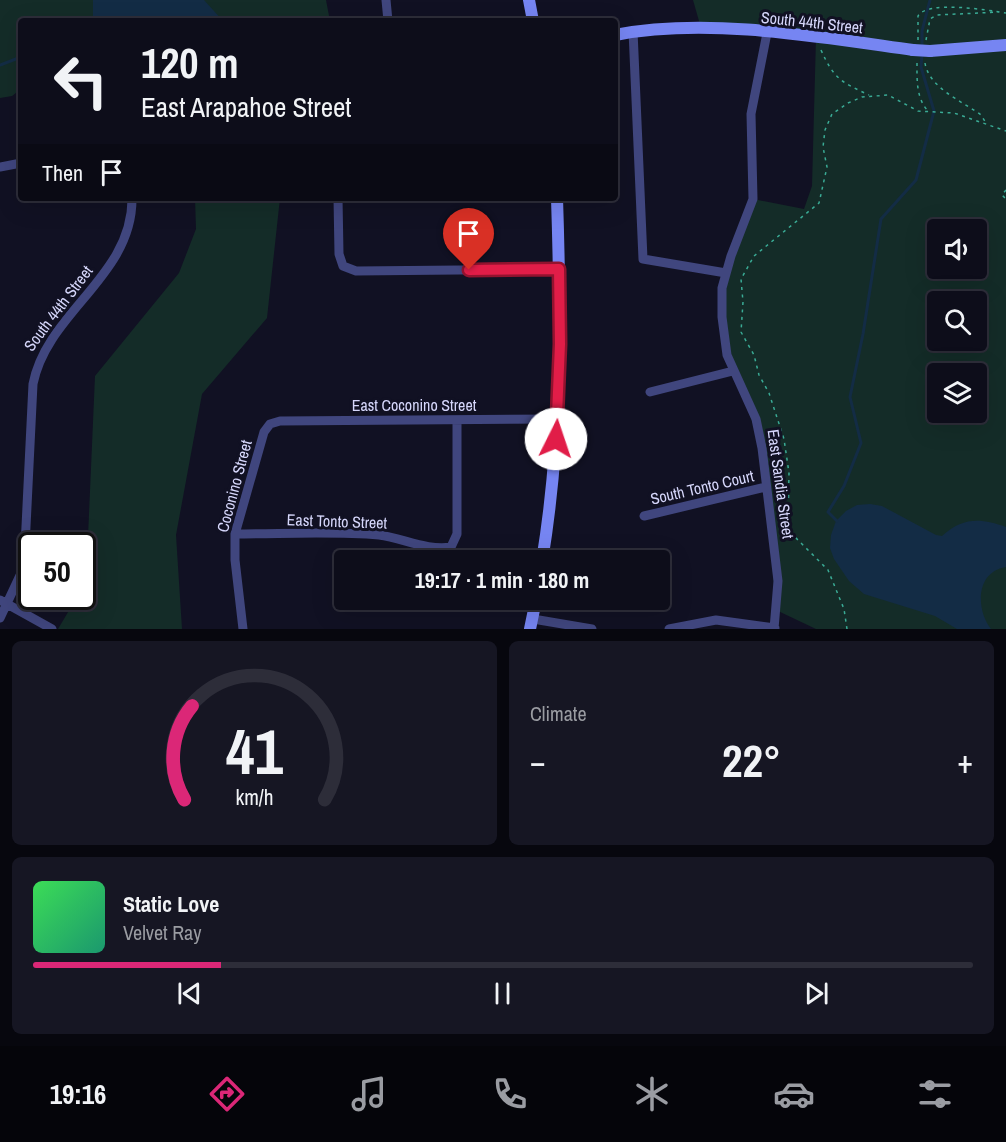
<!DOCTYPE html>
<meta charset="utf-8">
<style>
body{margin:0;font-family:"Archivo Narrow",sans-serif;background:#161623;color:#f1f3f6;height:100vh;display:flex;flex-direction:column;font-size:22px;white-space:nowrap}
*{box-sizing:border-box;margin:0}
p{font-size:20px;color:#9a9ca2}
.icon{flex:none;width:33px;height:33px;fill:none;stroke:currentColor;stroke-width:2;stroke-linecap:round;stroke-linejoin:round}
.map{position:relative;height:629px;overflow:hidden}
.sheet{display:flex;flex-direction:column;gap:12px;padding:12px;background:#07070e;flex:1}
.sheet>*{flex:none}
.top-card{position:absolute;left:18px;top:18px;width:600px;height:183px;border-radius:6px;box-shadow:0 6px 24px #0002,0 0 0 2px #2d2d39;background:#0d0d1a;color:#f1f3f6;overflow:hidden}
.tools{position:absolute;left:927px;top:219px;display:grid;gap:12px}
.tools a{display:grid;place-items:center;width:60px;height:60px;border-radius:6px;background:#0d0d1a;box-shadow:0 6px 24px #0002,0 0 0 2px #2d2d39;font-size:30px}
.speed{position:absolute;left:18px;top:532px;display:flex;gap:12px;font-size:30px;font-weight:700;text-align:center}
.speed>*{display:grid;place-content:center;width:78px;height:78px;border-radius:50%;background:#0d0d1a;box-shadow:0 6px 24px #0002,0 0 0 2px #2d2d39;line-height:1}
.speed .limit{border:3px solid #111;border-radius:9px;background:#fff;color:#111}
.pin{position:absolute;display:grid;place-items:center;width:51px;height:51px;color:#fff;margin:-62px -26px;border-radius:50% 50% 50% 0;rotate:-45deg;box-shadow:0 0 6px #0007}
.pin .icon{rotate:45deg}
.me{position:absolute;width:66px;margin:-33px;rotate:4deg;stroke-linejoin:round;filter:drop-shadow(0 0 4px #0008)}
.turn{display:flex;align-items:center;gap:21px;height:126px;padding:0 24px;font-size:27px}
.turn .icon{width:78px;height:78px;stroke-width:2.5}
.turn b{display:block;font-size:42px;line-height:51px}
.then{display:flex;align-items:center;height:57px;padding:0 24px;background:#0003;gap:12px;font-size:22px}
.big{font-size:45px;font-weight:700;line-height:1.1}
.sheet .tile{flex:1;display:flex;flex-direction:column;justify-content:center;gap:9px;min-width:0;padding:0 21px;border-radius:9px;background:#161623}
.sheet .dial{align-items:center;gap:0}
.dial svg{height:156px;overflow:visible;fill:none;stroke:#2d2d39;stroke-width:7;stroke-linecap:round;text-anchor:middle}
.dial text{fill:#f1f3f6;stroke:none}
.song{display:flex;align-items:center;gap:18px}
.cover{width:72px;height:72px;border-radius:9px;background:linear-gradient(135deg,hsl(130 70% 55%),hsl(160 70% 35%))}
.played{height:6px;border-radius:3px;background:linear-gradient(90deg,#db2777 20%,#2d2d39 20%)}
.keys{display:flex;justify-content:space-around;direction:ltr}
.heat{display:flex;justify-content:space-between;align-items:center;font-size:33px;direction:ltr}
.sheet .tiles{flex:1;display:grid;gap:12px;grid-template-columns:1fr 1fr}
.tile:last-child{grid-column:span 2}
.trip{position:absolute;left:334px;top:550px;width:336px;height:60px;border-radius:6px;background:#0d0d1a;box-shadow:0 6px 24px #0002,0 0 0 2px #2d2d39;font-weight:700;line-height:60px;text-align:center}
.tabs{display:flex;height:96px;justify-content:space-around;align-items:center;background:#05050a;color:#9a9ca2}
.tabs .icon{width:42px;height:42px}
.tabs .on{color:#db2777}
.tabs b{font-size:27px;color:#f1f3f6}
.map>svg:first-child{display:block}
</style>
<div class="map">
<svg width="1006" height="629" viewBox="0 0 1006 629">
<rect width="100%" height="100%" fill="#111123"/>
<!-- green -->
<path fill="#142c28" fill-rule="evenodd" d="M0 0H326L330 21H21V89L12 96 0 98Z
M693 0H1006V629H816L776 610 762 448 733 371 722 288 753 199 804 209 812 186 816 38 701 28ZM938 230H976V268H938ZM938 302H976V340H938ZM938 374H976V412H938Z
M195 198H280L267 318 202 394 176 535 182 629H58L77 597H82L86 583 95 376 179 273 196 229Z"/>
<!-- water -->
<path fill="#132c45" d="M93 0H204L223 21H93Z
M870 504 882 506 936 535 942 536C963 517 981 518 1006 527V567C975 572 976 610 991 629H957L935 616 864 594 849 581 834 559 830 548 831 535 836 521 846 511 857 505Z"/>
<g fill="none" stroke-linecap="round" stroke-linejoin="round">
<!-- stream -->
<path stroke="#132c45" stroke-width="3" d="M87 21 91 18
M922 48V31L930 0
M0 65 21 57
M837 521 828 512 844 486 861 443 850 397 863 334 881 219 916 180 934 111 921 67 922 54"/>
<!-- path -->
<path stroke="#3aab95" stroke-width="1.5" stroke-dasharray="3 4.5" stroke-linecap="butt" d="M918 40V16C927 0 988 10 1006 13
M926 40 930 19 937 15 999 12
M821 50C834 79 841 82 869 95
M917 63C917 78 916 97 927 110
M925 63C929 88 962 101 981 115L986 123
M1006 190 1002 195 1006 199
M847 629 844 609 828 570 794 536 788 525 789 473 784 439 769 393 759 375 754 355 741 332 743 302 741 279 754 256 819 203 827 167 823 147 825 130 832 114 848 103 862 97 888 95 918 111 954 113 1006 131"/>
<!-- street -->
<path stroke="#40467e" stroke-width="9" d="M386 0 388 21
M633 31 643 259 726 273
M767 33 751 114 753 199 731 256 722 288V317L727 355 756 419 762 448 778 581 774 629
M0 167 21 163
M338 198 339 254 343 266 356 271 559 269
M650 392 733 371
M644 516 766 487
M235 534C283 534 331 531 379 535 403 538 427 551 451 547L457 534V420
M0 600 52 629
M0 618 24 567 33 384C47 312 133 276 132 198
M533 619 592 629
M243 629 235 560V534L264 432 270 424 280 421 558 419
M669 629 716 620 775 628"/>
<!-- secondary -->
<path stroke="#7685f2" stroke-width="12" d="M529 0 533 21
M615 35C708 17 820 37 913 50
M930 51 1006 45
M542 561C562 440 561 320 557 198
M530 629 536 600"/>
<!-- secondary-bridge -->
<path stroke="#7685f2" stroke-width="12" d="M913 50 930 51"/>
</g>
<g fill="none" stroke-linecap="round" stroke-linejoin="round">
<defs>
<path id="route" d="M469 270 559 269 560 344 556 439"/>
</defs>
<!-- route casing -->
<use href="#route" stroke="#92132f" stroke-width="15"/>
<!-- route -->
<use href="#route" stroke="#e11d48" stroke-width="10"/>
</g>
<g text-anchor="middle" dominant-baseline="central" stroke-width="6" stroke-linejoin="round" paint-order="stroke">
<!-- street labels -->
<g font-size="16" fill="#d6d7fb" stroke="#111123">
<text transform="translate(812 22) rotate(6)">South 44th Street</text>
<text transform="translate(58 308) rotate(-53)">South 44th Street</text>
<text x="414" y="405">East Coconino Street</text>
<text transform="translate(781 484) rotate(82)">East Sandia Street</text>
<text transform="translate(234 486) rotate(-75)">Coconino Street</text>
<text transform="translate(702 487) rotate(-13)">South Tonto Court</text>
<text transform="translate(337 521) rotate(2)">East Tonto Street</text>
</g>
</g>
</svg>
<div class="tools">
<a><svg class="icon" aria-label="sound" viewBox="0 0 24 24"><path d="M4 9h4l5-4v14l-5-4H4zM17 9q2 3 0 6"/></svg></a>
<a><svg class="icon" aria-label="search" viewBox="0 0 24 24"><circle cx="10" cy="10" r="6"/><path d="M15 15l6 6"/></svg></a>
<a><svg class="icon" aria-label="layers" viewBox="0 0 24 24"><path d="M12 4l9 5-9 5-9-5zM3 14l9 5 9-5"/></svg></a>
</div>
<div class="speed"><div class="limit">50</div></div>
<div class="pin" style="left:469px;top:270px;background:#d93025"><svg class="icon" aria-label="arrive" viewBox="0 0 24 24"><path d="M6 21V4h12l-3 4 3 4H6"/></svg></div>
<svg class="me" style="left:556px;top:439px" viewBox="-20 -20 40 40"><circle r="19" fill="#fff"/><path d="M0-13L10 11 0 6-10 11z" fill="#e11d48"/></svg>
<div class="trip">19:17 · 1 min · 180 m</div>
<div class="top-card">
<div class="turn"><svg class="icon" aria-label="left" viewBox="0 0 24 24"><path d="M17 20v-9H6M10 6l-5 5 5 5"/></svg><div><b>120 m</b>East Arapahoe Street</div></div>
<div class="then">Then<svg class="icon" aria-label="arrive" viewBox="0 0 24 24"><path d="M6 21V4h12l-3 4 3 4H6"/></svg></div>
</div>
</div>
<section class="sheet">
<div class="tiles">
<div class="tile dial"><svg viewBox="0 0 100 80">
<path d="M14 69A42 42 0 1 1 86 69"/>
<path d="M14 69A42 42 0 0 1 18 21" stroke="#db2777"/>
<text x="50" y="56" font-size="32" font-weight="700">41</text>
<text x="50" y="72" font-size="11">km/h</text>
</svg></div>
<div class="tile"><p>Climate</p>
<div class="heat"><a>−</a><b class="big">22°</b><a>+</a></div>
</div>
<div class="tile">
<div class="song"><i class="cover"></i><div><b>Static Love</b><p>Velvet Ray</p></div></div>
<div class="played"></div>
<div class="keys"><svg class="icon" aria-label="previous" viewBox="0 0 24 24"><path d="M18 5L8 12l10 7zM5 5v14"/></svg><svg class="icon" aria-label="pause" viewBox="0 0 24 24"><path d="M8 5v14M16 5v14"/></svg><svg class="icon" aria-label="next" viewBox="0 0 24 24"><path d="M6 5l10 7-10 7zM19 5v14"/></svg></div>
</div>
</div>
</section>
<nav class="tabs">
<b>19:16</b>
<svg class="icon on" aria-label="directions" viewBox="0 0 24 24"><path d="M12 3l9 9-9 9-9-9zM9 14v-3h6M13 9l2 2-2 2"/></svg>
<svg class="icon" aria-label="music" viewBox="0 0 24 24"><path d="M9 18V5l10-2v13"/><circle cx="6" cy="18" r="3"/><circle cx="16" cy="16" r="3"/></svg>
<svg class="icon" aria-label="phone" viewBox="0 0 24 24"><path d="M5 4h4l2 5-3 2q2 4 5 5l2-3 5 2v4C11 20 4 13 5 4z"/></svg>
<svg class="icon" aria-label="climate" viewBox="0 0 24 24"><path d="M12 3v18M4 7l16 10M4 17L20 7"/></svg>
<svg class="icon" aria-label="car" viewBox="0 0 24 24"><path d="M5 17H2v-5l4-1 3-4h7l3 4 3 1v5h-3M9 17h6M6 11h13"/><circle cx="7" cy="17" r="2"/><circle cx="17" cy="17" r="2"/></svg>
<svg class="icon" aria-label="filters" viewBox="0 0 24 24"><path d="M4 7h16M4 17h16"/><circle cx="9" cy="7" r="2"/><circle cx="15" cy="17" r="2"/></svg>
</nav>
